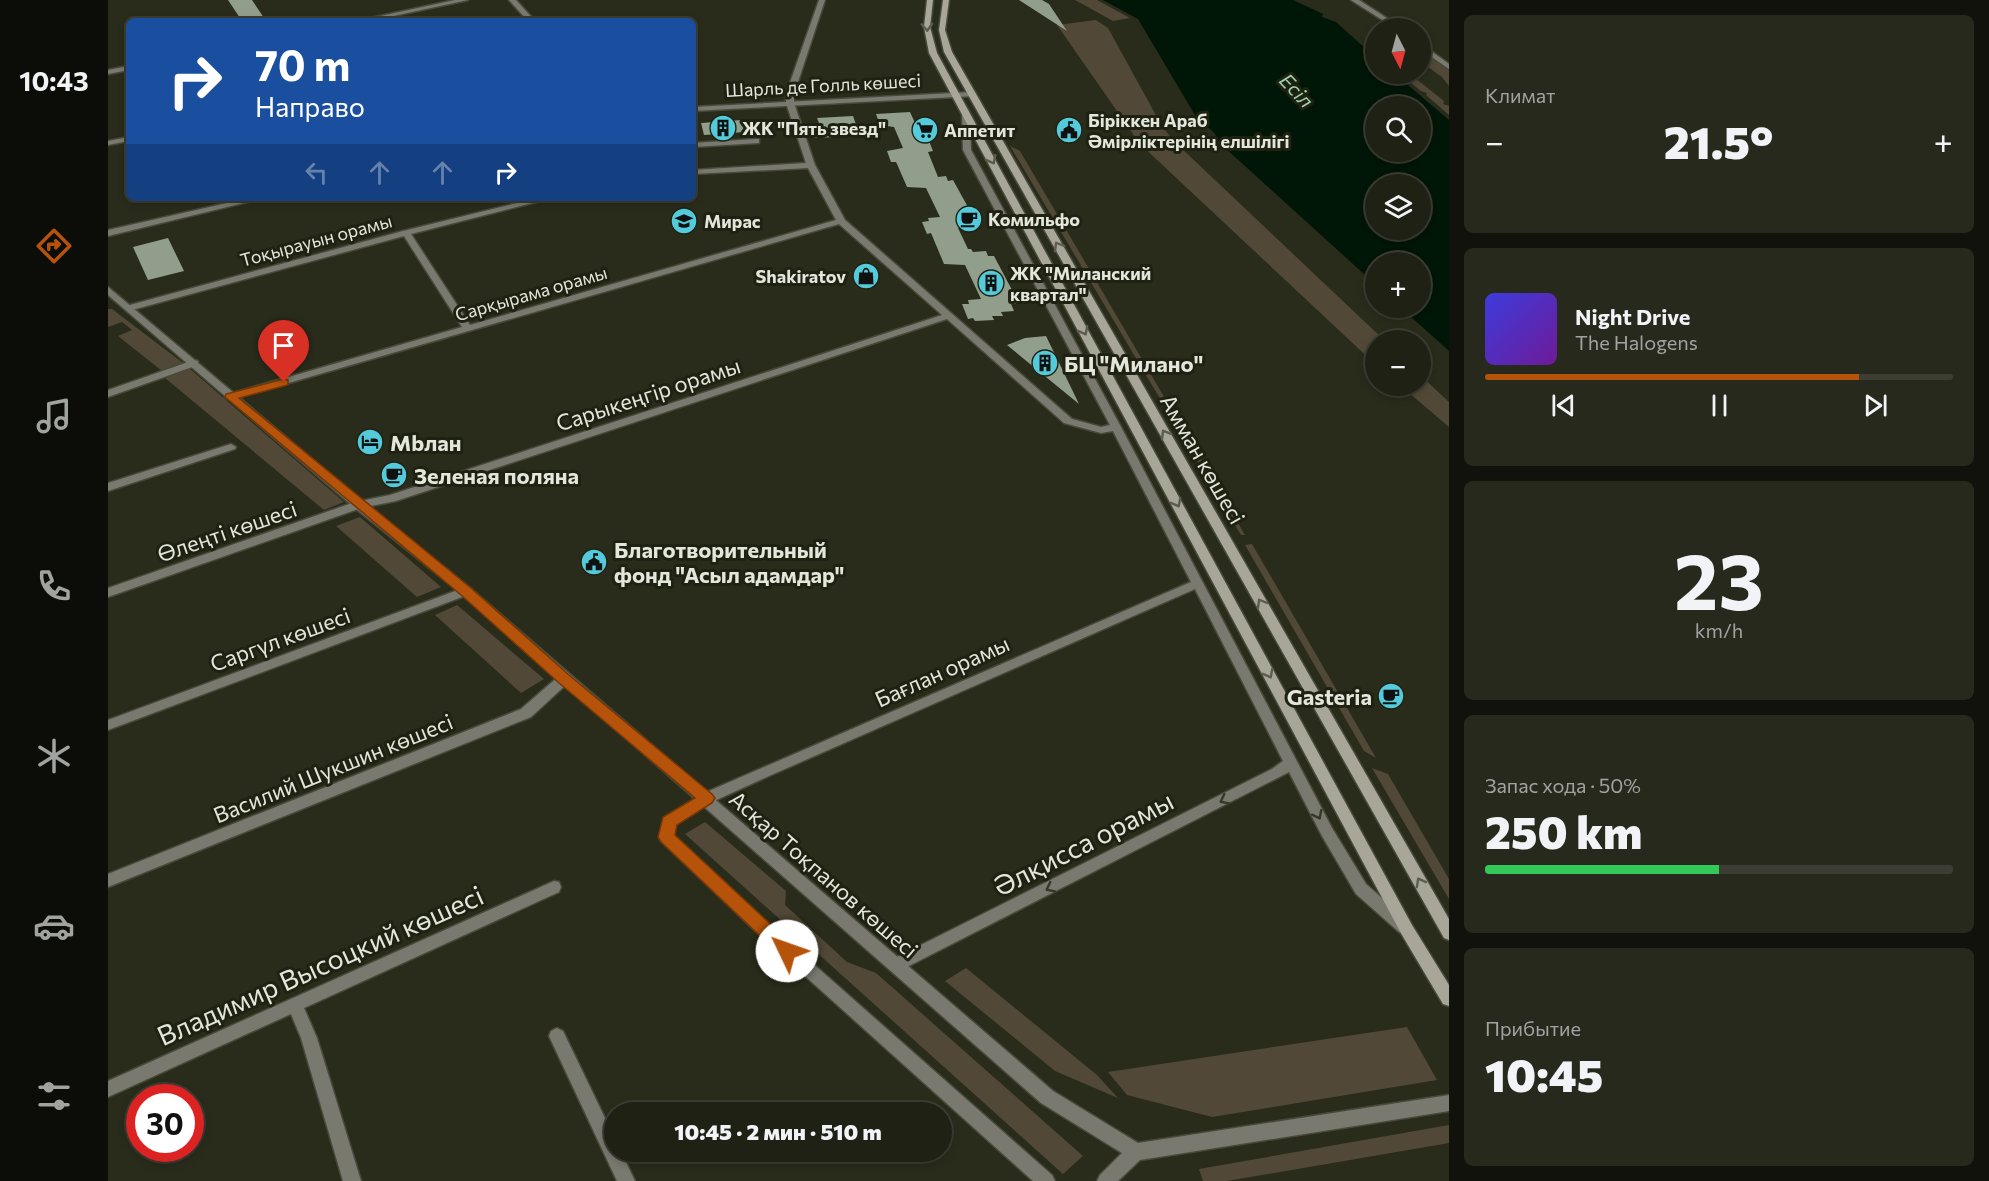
<!DOCTYPE html>
<html lang="ru">
<meta charset="utf-8">
<style>
body{margin:0;font-family:Commissioner,sans-serif;background:#27291d;color:#f1f3f6;height:100vh;display:flex;flex-direction:column;font-size:22px;white-space:nowrap}
*{box-sizing:border-box;margin:0}
p{font-size:20px;color:#a1a3a0}
.icon{flex:none;width:33px;height:33px;fill:none;stroke:currentColor;stroke-width:2;stroke-linecap:round;stroke-linejoin:round}
.map{position:relative;flex:1;overflow:hidden}
.details{display:flex;flex-direction:column;gap:15px;padding:15px;background:#11120b;width:540px}
.details>*{flex:none}
.hud{position:absolute;left:18px;top:18px;width:570px;height:183px;border-radius:9px;box-shadow:0 3px 9px #0003,0 0 0 2px #3c3e34;background:#1a4fa0;color:#fff;overflow:hidden}
.needle{width:39px;rotate:174deg}
.controls{position:absolute;left:1257px;top:18px;display:grid;gap:12px}
.controls a{display:grid;place-items:center;width:66px;height:66px;border-radius:50%;background:#1f2114;box-shadow:0 3px 9px #0003,0 0 0 2px #3c3e34;font-size:30px}
.speed{position:absolute;left:18px;top:1084px;display:flex;gap:12px;font-size:30px;font-weight:700;text-align:center}
.speed>*{display:grid;place-content:center;width:78px;height:78px;border-radius:50%;background:#1f2114;box-shadow:0 3px 9px #0003,0 0 0 2px #3c3e34;line-height:1}
.speed .limit{border:9px solid #d22;background:#fff;color:#111}
.pin{position:absolute;display:grid;place-items:center;width:51px;height:51px;color:#fff;margin:-62px -26px;border-radius:50% 50% 50% 0;rotate:-45deg;box-shadow:0 0 6px #0007}
.pin .icon{rotate:45deg}
.me{position:absolute;width:66px;margin:-33px;rotate:312deg;stroke-linejoin:round;filter:drop-shadow(0 0 4px #0008)}
.turn{display:flex;align-items:center;gap:21px;height:126px;padding:0 30px;font-size:27px}
.turn .icon{width:78px;height:78px;stroke-width:2.5}
.turn b{display:block;font-size:42px;line-height:51px}
.lanes{display:flex;align-items:center;height:57px;padding:0 30px;background:#0003;justify-content:center;gap:30px;direction:ltr}
.lanes .off{opacity:.35}
.big{font-size:45px;font-weight:800;line-height:1.1}
.details .card{flex:1;display:flex;flex-direction:column;justify-content:center;gap:9px;min-width:0;padding:0 21px;border-radius:9px;background:#27291d}
.details .dial{align-items:center;gap:0}
.dial b{font-size:78px;line-height:1}
.song{display:flex;align-items:center;gap:18px}
.cover{width:72px;height:72px;border-radius:9px;background:linear-gradient(135deg,hsl(240 70% 55%),hsl(280 70% 35%))}
.played{height:6px;border-radius:3px;background:linear-gradient(90deg,#b45309 80%,#3c3e34 80%)}
.keys{display:flex;justify-content:space-around;direction:ltr}
.heat{display:flex;justify-content:space-between;align-items:center;font-size:33px;direction:ltr}
.charge{height:9px;border-radius:4px;background:linear-gradient(90deg,#34c759 50%,#3c3e34 0)}
.trip{position:absolute;left:496px;top:1102px;width:348px;height:60px;border-radius:30px;background:#1f2114;box-shadow:0 3px 9px #0003,0 0 0 2px #3c3e34;font-weight:800;line-height:60px;text-align:center}
main{display:flex;flex:1;min-height:0}
.tabs{display:flex;flex-direction:column;width:108px;justify-content:space-around;align-items:center;background:#0c0d08;color:#a1a3a0}
.tabs .icon{width:42px;height:42px}
.tabs .current{color:#b45309}
.tabs b{font-size:27px;color:#f1f3f6}
.map>svg:first-child{display:block}
</style>
<main>
<nav class="tabs">
<b>10:43</b>
<svg class="icon current" aria-label="directions" viewBox="0 0 24 24"><path d="M12 3l9 9-9 9-9-9zM9 14v-3h6M13 9l2 2-2 2"/></svg>
<svg class="icon" aria-label="music" viewBox="0 0 24 24"><path d="M9 18V5l10-2v13"/><circle cx="6" cy="18" r="3"/><circle cx="16" cy="16" r="3"/></svg>
<svg class="icon" aria-label="phone" viewBox="0 0 24 24"><path d="M5 4h4l2 5-3 2q2 4 5 5l2-3 5 2v4C11 20 4 13 5 4z"/></svg>
<svg class="icon" aria-label="climate" viewBox="0 0 24 24"><path d="M12 3v18M4 7l16 10M4 17L20 7"/></svg>
<svg class="icon" aria-label="car" viewBox="0 0 24 24"><path d="M5 17H2v-5l4-1 3-4h7l3 4 3 1v5h-3M9 17h6M6 11h13"/><circle cx="7" cy="17" r="2"/><circle cx="17" cy="17" r="2"/></svg>
<svg class="icon" aria-label="filters" viewBox="0 0 24 24"><path d="M4 7h16M4 17h16"/><circle cx="9" cy="7" r="2"/><circle cx="15" cy="17" r="2"/></svg>
</nav>
<div class="map">
<svg width="1341" height="1181" viewBox="0 0 1341 1181">
<rect width="100%" height="100%" fill="#292c1b"/>
<!-- green -->
<path fill="#524837" d="M967 0H989L1022 18 1005 21Z
M988 20 1000 28 1055 128 1070 145 1276 340H1268L1267 364 1032 144 949 25Z
M1312 48 1341 70V86L1334 77 1313 62Z
M1292 74H1302L1336 101 1335 104 1341 106V115L1318 95 1319 93 1313 91Z
M902 146 912 151 1137 535H1133Z
M0 309H4L75 363 54 371 10 336 24 330 14 322 0 327Z
M81 368 236 502 216 510 57 378Z
M1313 376 1341 402V427L1293 386H1312Z
M252 517 333 587 309 597 228 526Z
M1144 544 1268 758 1256 751 1137 545Z
M349 605 436 679 413 693 327 615Z
M1264 768 1280 774 1341 879V899Z
M597 822 678 891 677 905 739 962 768 973 975 1156 955 1174 577 834Z
M858 968 989 1075 1010 1098 947 1071 837 981Z
M1299 1027 1329 1080 1104 1117 1019 1095 1000 1072Z
M1341 1125V1143L1119 1181H1095L1091 1169Z"/>
<!-- water -->
<path fill="#001607" fill-rule="evenodd" d="M995 0H1185L1215 14 1214 17 1228 22 1267 57 1268 74H1287L1341 120V351L1293 308H1312V262H1268L1267 284 1106 138 1108 135 1101 128 1094 127 1030 19ZM1268 106H1312V152H1268ZM1268 184H1312V230H1268Z"/>
<!-- building -->
<path fill="#929e8c" d="M120 0H144L158 21H134Z
M911 0H934L941 4 959 31Z
M802 112 808 125 813 124 821 141 825 151 820 152 830 177 838 176 840 181 845 180 861 209H859L864 221H859L862 227 850 228 860 249H863L865 252 878 251 880 256H886L904 290H902L909 304H903L906 311 893 312 895 316H884L886 320 867 321 865 318 860 319 854 304H861L860 300 873 299 857 265 836 264 823 233 819 234 814 222 821 221 820 218 832 217 818 188 799 187 789 164 788 162H783L779 151 795 148 786 127 772 125 768 114Z
M745 116 749 127 728 130 730 137 705 138 701 128 706 127 705 124 711 123 709 118Z
M634 120 637 132 596 135 593 123Z
M60 238 76 271 40 280 25 247Z
M938 336 971 404 899 345 917 338Z"/>
<g fill="none" stroke-linecap="round" stroke-linejoin="round">
<defs>
<path id="minor" d="M347 0H360L262 21H249Z
M401 0H408L427 21H420Z
M711 0H717L686 94V103L707 165 737 220 964 419 993 427 1002 425 855 150 854 113 861 111 863 150 1013 427 1224 828 1258 884 1301 922 1304 927 1301 932 1296 934 1291 932 1248 894 1214 836 1181 772 793 970 788 972 783 970 780 965 783 960 1164 769 1175 761 1087 589 661 776 604 802 567 825 566 835 667 930 944 1175 947 1181H925L657 940 553 841 551 837 556 818 594 794 1083 582 1005 431 993 433 956 423 839 319 288 501 253 508 0 597V588L247 502 282 495 834 315 731 224 122 400 117 397 118 395 354 327 296 236 24 310 21 311 16 308 18 306 295 231 430 198H444L303 234 362 325 728 220 700 168 585 174V170L698 163 678 103V94Z
M1243 0H1251L1294 28H1287Z
M1312 43 1341 64V69L1312 49Z
M21 66V70L0 74V70Z
M21 137V141L0 145V141Z
M648 139H651V143L585 147V143Z
M86 360 90 361V365L0 397V390Z
M123 444 128 447 127 449 0 491V483Z
M358 587 362 588 364 591 362 594 0 730V720Z
M456 674 461 676 462 679 461 682 423 717 0 887V874L413 709 451 676Z
M446 881 451 882 453 887 451 892 196 1008 209 1038 253 1181H235L193 1038 183 1014 0 1097V1081Z
M449 1028 455 1031 507 1139V1152H513L527 1181H509L441 1036 443 1031Z"/>
<path id="tertiary" d="M864 92 868 94 867 96 585 111V107Z
M141 198H156L0 236V230Z
M0 287 255 502 362 588 945 1091 1030 1143 1341 1095V1111L1032 1160 1010 1181H989L992 1175 1014 1153 933 1103 354 594 247 508 0 295Z"/>
<path id="secondary" d="M819 0H825L822 27 829 53 1304 925 1341 985V1006L1335 1004 1294 935 821 53 816 27Z
M835 0H841L837 30 844 52 1341 919V940L1336 938 836 52 831 30Z"/>
</defs>
<!-- minor casing -->
<use href="#minor" stroke="#474a3a" stroke-width="3"/>
<!-- tertiary casing -->
<use href="#tertiary" stroke="#474a3a" stroke-width="3"/>
<!-- secondary casing -->
<use href="#secondary" stroke="#474a3a" stroke-width="3"/>
<!-- minor -->
<use href="#minor" fill="#7a7970" fill-rule="evenodd"/>
<!-- tertiary -->
<use href="#tertiary" fill="#7a7970" fill-rule="evenodd"/>
<!-- secondary -->
<use href="#secondary" fill="#a8a698" fill-rule="evenodd"/>
</g>
<!-- one-way arrows -->
<defs><path id="oneway-chevron" d="M-2-3.5L2.5 0L-2 3.5" fill="none" stroke-width="1.6" stroke-linecap="round" stroke-linejoin="round" transform="scale(1.5)"/></defs>
<g stroke="#5d5d4e">
<use href="#oneway-chevron" transform="translate(819 27) rotate(87)"/>
<use href="#oneway-chevron" transform="translate(884 160) rotate(62)"/>
<use href="#oneway-chevron" transform="translate(950 246) rotate(-120)"/>
<use href="#oneway-chevron" transform="translate(976 331) rotate(62)"/>
<use href="#oneway-chevron" transform="translate(1057 434) rotate(-120)"/>
<use href="#oneway-chevron" transform="translate(1069 503) rotate(62)"/>
<use href="#oneway-chevron" transform="translate(1153 603) rotate(-120)"/>
<use href="#oneway-chevron" transform="translate(1161 674) rotate(62)"/>
<use href="#oneway-chevron" transform="translate(1312 882) rotate(-119)"/>
</g>
<g stroke="#36382a">
<use href="#oneway-chevron" transform="translate(1116 800) rotate(153)"/>
<use href="#oneway-chevron" transform="translate(1210 815) rotate(63)"/>
<use href="#oneway-chevron" transform="translate(942 888) rotate(153)"/>
</g>
<!-- route -->
<path fill="#b45309" stroke="#753606" stroke-width="1.5" d="M176 379 180 380V385L131 398 363 588 461 675 604 794 607 798 604 803 569 825 567 835 685 945 688 951 685 956 679 959 673 956 553 842 550 837 555 817 587 798 451 683 353 595 117 397 118 394Z"/>
<!-- icons -->
<defs>
<symbol id="building-disc" viewBox="-11 -11 22 22"><circle r="9.5" fill="#53cbdb" stroke="#1f2212"/><path d="M-4-6H4V6H1V3H-1V6H-4ZM-2.5-4.3h1.7v1.8h-1.7ZM.8-4.3h1.7v1.8H.8ZM-2.5-1h1.7V.8h-1.7ZM.8-1h1.7V.8H.8Z" fill="#111"/></symbol>
<symbol id="supermarket-disc" viewBox="-11 -11 22 22"><circle r="9.5" fill="#53cbdb" stroke="#1f2212"/><path d="M-6-5.5h2.5l.6 2H6L4.5 2H-2.5L-4.4-4H-6ZM-1.5 3.2a1.3 1.3 0 1 0 .1 0ZM3 3.2a1.3 1.3 0 1 0 .1 0Z" fill="#111"/></symbol>
<symbol id="civic-disc" viewBox="-11 -11 22 22"><circle r="9.5" fill="#53cbdb" stroke="#1f2212"/><path d="M-.6-6.5H3V-4.5H.6V-3L4-1V1h2V6H-6V1h2V-1L-.6-3ZM-1.2 2.5V6h2.4V2.5Z" fill="#111"/></symbol>
<symbol id="cafe-disc" viewBox="-11 -11 22 22"><circle r="9.5" fill="#53cbdb" stroke="#1f2212"/><path d="M-5.5-4.5H6V0H3Q3 3.5 0 3.5H-2.5Q-5.5 3.5-5.5 0ZM3-3.2v2h1.7v-2ZM-6 4.5H4V6H-6Z" fill="#111"/></symbol>
<symbol id="school-disc" viewBox="-11 -11 22 22"><circle r="9.5" fill="#53cbdb" stroke="#1f2212"/><path d="M0-5L7-2L0 1L-7-2ZM-4 1L0 2.5L4 1V4Q0 6-4 4Z" fill="#111"/></symbol>
<symbol id="shop-disc" viewBox="-11 -11 22 22"><circle r="9.5" fill="#53cbdb" stroke="#1f2212"/><path d="M-5-2.5h2.3a2.7 3.5 0 0 1 5.4 0H5L5.5 6h-11ZM-1.5-2.5h3a1.5 2.3 0 0 0-3 0Z" fill="#111"/></symbol>
<symbol id="hotel-disc" viewBox="-11 -11 22 22"><circle r="9.5" fill="#53cbdb" stroke="#1f2212"/><path d="M-6-4.5h1.5V1H6V5H4.5V3h-9V5H-6ZM-4 0a1.8 1.8 0 1 1 3.6 0ZM.5 0V-2.5h3Q6-2.5 6 0Z" fill="#111"/></symbol>
</defs>
<g fill-rule="evenodd">
<use href="#building-disc" x="600" y="113" width="30" height="30"/>
<use href="#supermarket-disc" x="802" y="115" width="30" height="30"/>
<use href="#civic-disc" x="946" y="115" width="30" height="30"/>
<use href="#cafe-disc" x="846" y="204" width="30" height="30"/>
<use href="#school-disc" x="561" y="206" width="30" height="30"/>
<use href="#shop-disc" x="743" y="261" width="30" height="30"/>
<use href="#building-disc" x="868" y="268" width="30" height="30"/>
<use href="#building-disc" x="922" y="348" width="30" height="30"/>
<use href="#hotel-disc" x="247" y="427" width="30" height="30"/>
<use href="#cafe-disc" x="271" y="460" width="30" height="30"/>
<use href="#civic-disc" x="471" y="547" width="30" height="30"/>
<use href="#cafe-disc" x="1268" y="681" width="30" height="30"/>
</g>
<g text-anchor="middle" dominant-baseline="central" stroke-width="6" stroke-linejoin="round" paint-order="stroke">
<!-- far-street labels -->
<g font-size="18" fill="#e3e6db" stroke="#1f2212">
<text transform="translate(715 85) rotate(-3)">Шарль де Голль көшесі</text>
<text transform="translate(208 240) rotate(-15)">Тоқырауын орамы</text>
<text transform="translate(423 293) rotate(-16)">Сарқырама орамы</text>
</g>
<!-- far-poi labels -->
<g font-size="18" font-weight="bold" fill="#e3e6db" stroke="#1f2212" text-anchor="start">
<text x="980" y="120">Біріккен Араб<tspan x="980" dy="21">Әмірліктерінің елшілігі</tspan></text>
<text x="634" y="128">ЖК "Пять звезд"</text>
<text x="836" y="130">Аппетит</text>
<text x="880" y="219">Комильфо</text>
<text x="596" y="221">Мирас</text>
<text x="902" y="273">ЖК "Миланский<tspan x="902" dy="21">квартал"</tspan></text>
<text x="738" y="276" text-anchor="end">Shakiratov</text>
</g>
<!-- far-water labels -->
<g font-size="20" font-style="italic" fill="#9ed2ac" stroke="#1f2212">
<text transform="translate(1189 90) rotate(46)">Есіл</text>
</g>
<!-- poi labels -->
<g font-size="22" font-weight="bold" fill="#e3e6db" stroke="#1f2212" text-anchor="start">
<text x="956" y="363">БЦ "Милано"</text>
<text x="282" y="442">Мbлан</text>
<text x="306" y="475">Зеленая поляна</text>
<text x="506" y="549">Благотворительный<tspan x="506" dy="25">фонд "Асыл адамдар"</tspan></text>
<text x="1264" y="696" text-anchor="end">Gasteria</text>
</g>
<!-- street labels -->
<g font-size="22" fill="#e3e6db" stroke="#1f2212">
<text transform="translate(540 394) rotate(-18)">Сарыкеңгір орамы</text>
<text transform="translate(1095 459) rotate(60)">Амман көшесі</text>
<text transform="translate(119 531) rotate(-19)">Өлеңті көшесі</text>
<text transform="translate(172 639) rotate(-20)">Саргүл көшесі</text>
<text transform="translate(834 671) rotate(-24)">Бағлан орамы</text>
<text transform="translate(225 768) rotate(-22)">Василий Шукшин көшесі</text>
<text transform="translate(716 874) rotate(41)">Асқар Тоқпанов көшесі</text>
</g>
<!-- near-street labels -->
<g font-size="27" fill="#e3e6db" stroke="#1f2212">
<text transform="translate(975 843) rotate(-27)">Әлқисса орамы</text>
<text transform="translate(212 965) rotate(-24)">Владимир Высоцкий көшесі</text>
</g>
</g>
</svg>
<div class="controls">
<a><svg class="needle" viewBox="-14 -14 28 28"><path d="M0-13l5 13h-10z" fill="#e53935"/><path d="M0 13l5-13h-10z" fill="#a1a3a0"/></svg></a>
<a><svg class="icon" aria-label="search" viewBox="0 0 24 24"><circle cx="10" cy="10" r="6"/><path d="M15 15l6 6"/></svg></a>
<a><svg class="icon" aria-label="layers" viewBox="0 0 24 24"><path d="M12 4l9 5-9 5-9-5zM3 14l9 5 9-5"/></svg></a>
<a>+</a>
<a>−</a>
</div>
<div class="speed"><div class="limit">30</div></div>
<div class="pin" style="left:176px;top:382px;background:#d93025"><svg class="icon" aria-label="arrive" viewBox="0 0 24 24"><path d="M6 21V4h12l-3 4 3 4H6"/></svg></div>
<svg class="me" style="left:679px;top:951px" viewBox="-20 -20 40 40"><circle r="19" fill="#fff"/><path d="M0-13L10 11 0 6-10 11z" fill="#b45309"/></svg>
<div class="trip">10:45 · 2 мин · 510 m</div>
<div class="hud">
<div class="turn"><svg class="icon" aria-label="right" viewBox="0 0 24 24"><path d="M7 20v-9h11M14 6l5 5-5 5"/></svg><div><b>70 m</b>Направо</div></div>
<div class="lanes"><svg class="icon off" aria-label="left" viewBox="0 0 24 24"><path d="M17 20v-9H6M10 6l-5 5 5 5"/></svg><svg class="icon off" aria-label="ahead" viewBox="0 0 24 24"><path d="M12 20V5M6 11l6-6 6 6"/></svg><svg class="icon off" aria-label="ahead" viewBox="0 0 24 24"><path d="M12 20V5M6 11l6-6 6 6"/></svg><svg class="icon" aria-label="right" viewBox="0 0 24 24"><path d="M7 20v-9h11M14 6l5 5-5 5"/></svg></div>
</div>
</div>
<section class="details">
<div class="card"><p>Климат</p>
<div class="heat"><a>−</a><b class="big">21.5°</b><a>+</a></div>
</div>
<div class="card">
<div class="song"><i class="cover"></i><div><b>Night Drive</b><p>The Halogens</p></div></div>
<div class="played"></div>
<div class="keys"><svg class="icon" aria-label="previous" viewBox="0 0 24 24"><path d="M18 5L8 12l10 7zM5 5v14"/></svg><svg class="icon" aria-label="pause" viewBox="0 0 24 24"><path d="M8 5v14M16 5v14"/></svg><svg class="icon" aria-label="next" viewBox="0 0 24 24"><path d="M6 5l10 7-10 7zM19 5v14"/></svg></div>
</div>
<div class="card dial"><b>23</b><p>km/h</p></div>
<div class="card"><p>Запас хода · 50%</p><b class="big">250 km</b><div class="charge"></div></div>
<div class="card"><p>Прибытие</p><b class="big">10:45</b></div>
</section>
</main>
